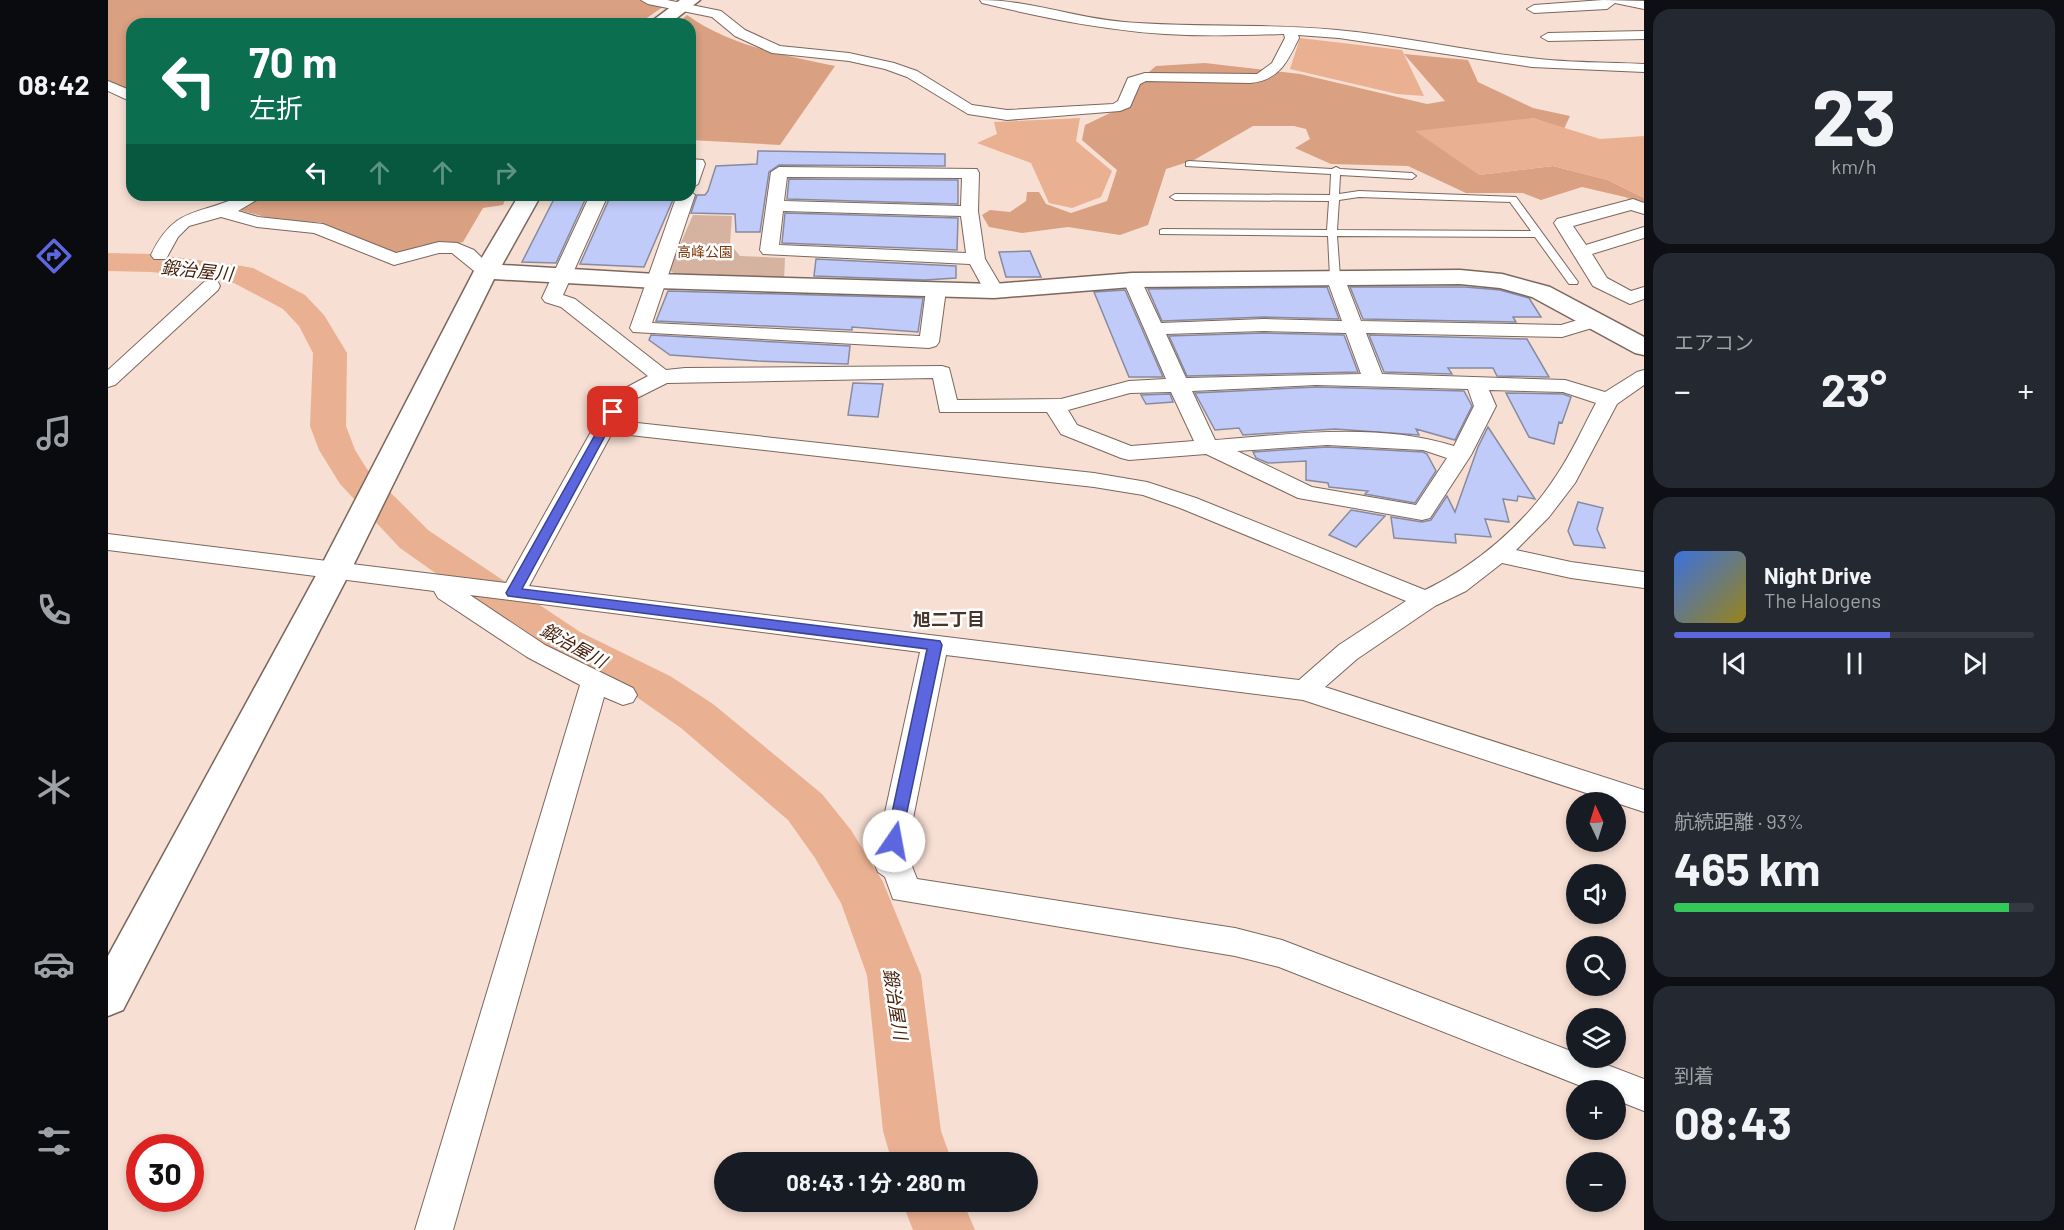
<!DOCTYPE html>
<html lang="ja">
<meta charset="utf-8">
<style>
body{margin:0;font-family:Barlow,"Noto Sans JP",sans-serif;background:#242831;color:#f1f3f6;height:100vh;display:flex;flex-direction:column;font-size:22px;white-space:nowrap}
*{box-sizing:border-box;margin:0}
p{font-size:20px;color:#9ea1a6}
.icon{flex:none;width:33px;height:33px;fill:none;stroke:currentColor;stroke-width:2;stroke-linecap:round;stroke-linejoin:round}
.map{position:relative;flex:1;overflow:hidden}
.sheet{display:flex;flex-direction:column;gap:9px;padding:9px;background:#0d0f14;width:420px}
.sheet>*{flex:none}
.banner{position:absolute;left:18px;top:18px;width:570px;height:183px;border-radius:18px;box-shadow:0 3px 9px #0003;background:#0b6e4f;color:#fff;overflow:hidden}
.needle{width:39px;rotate:356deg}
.fabs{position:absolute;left:1458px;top:792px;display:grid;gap:12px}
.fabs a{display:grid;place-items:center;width:60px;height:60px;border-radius:50%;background:#171b24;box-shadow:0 3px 9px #0003;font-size:30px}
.speed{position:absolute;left:18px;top:1134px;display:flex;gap:12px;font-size:30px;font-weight:700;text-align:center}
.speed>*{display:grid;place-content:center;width:78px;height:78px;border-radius:50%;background:#171b24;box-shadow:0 3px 9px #0003;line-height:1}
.speed .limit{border:9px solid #d22;background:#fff;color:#111}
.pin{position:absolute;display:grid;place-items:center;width:51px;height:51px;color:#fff;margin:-26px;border-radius:12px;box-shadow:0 3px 9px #0006}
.me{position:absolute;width:66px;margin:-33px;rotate:12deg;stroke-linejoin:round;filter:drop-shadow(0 0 4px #0008)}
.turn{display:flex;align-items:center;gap:21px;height:126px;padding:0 24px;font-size:27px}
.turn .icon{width:78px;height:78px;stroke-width:2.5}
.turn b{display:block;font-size:42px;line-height:51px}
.lanes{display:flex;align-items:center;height:57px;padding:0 24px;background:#0003;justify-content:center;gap:30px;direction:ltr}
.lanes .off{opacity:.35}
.big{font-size:45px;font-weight:700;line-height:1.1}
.sheet .card{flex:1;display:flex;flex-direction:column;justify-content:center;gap:9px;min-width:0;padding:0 21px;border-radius:18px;background:#242831}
.sheet .dial{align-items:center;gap:0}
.dial b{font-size:78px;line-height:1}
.song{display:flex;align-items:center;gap:18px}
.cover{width:72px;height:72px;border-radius:9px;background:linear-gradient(135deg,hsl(220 70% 55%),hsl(50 70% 35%))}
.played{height:6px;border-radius:3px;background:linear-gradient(90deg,#5c67df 60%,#363941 60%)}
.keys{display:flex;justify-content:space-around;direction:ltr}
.heat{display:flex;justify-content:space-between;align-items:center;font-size:33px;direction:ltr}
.charge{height:9px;border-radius:4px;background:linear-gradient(90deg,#34c759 93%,#363941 0)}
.trip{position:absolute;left:606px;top:1152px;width:324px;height:60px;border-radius:30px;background:#171b24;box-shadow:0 3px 9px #0003;font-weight:700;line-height:60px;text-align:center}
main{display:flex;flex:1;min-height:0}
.tabs{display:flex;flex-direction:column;width:108px;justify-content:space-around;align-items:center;background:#090b0e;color:#9ea1a6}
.tabs .icon{width:42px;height:42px}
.tabs .on{color:#5c67df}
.tabs b{font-size:27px;color:#f1f3f6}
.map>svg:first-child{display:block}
</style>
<main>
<nav class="tabs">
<b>08:42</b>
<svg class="icon on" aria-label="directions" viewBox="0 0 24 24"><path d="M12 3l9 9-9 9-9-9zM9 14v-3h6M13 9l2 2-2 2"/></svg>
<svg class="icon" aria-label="music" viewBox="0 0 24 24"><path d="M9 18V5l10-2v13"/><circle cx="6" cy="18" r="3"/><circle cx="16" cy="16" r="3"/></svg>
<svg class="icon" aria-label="phone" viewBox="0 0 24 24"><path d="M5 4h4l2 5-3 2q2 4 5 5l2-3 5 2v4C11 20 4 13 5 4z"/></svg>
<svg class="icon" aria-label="climate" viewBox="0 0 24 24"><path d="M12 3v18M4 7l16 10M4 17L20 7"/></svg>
<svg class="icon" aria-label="car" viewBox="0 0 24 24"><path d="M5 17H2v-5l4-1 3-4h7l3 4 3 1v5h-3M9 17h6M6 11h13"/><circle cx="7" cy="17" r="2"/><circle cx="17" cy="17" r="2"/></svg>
<svg class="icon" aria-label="filters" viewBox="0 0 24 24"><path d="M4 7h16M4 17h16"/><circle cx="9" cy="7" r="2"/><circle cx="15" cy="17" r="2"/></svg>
</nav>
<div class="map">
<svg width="1536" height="1230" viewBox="0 0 1536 1230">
<rect width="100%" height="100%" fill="#f7dfd3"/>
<!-- green -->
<path fill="#d6b2a0" d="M585 215 624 216 622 244 632 256 677 258 676 281 567 274 561 270Z"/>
<!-- forest -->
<path fill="#d9a082" d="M0 0H565L530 24H24V98L0 91Z
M579 15C622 46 676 55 727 66L672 145 582 140V24H569Z
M1296 54 1360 60 1370 82 1425 108 1462 116 1456 129 1425 118 1371 175 1445 166 1500 180 1536 198V205L1517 197 1474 187 1433 200 1415 193H1358L1300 166 1223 164 1187 148 1202 139 1198 129 1186 126H1145L1086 160 1058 169 1040 225 1012 235 960 227 914 233 881 227 874 215 882 210 902 212 918 201 919 192H931L938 204 963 213 999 201 1009 170 974 140 977 125 1021 104 1029 82 1048 66 1097 63 1192 74 1319 104 1337 101Z
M135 195H399L395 205 375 208 355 242 293 256 212 222 172 221 127 209Z"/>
<!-- water -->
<path fill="#eab092" d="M1192 38 1294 50 1316 96 1289 94 1182 69Z
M972 118 968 141 1004 171 993 197 964 208 941 203 923 163 869 143 889 134 886 122Z
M1425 118 1492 139 1536 136V198L1500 180 1445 166 1371 175 1307 131Z"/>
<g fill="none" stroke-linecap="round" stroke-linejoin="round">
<!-- river -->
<path fill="#eab092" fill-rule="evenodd" d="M0 253 44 254 134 266 145 268 197 295 216 315 239 353 238 426 247 450 259 469 320 530 472 632 562 676 605 704 714 794 743 830 775 882 813 975 833 1131 844 1162H784L775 1131 759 975 733 903 707 858 680 820 573 728 530 698 442 654 292 548 232 484 211 450 202 426 205 353 191 326 175 309 126 283 44 272 0 271Z
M794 1202H855L867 1230H805Z"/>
</g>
<!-- building -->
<path fill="#c1cbf9" stroke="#868ba0" stroke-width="1.5" d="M650 151 837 154V166L671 165 661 172 652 232H628L627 214 583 213 589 195H597L600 191 608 166 649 164Z
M681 179 850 180V204L679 199Z
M503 195H567L536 267 472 264Z
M446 199 477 200 448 263 414 262Z
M677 213 850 218 849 250 674 243Z
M922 251 933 277H898L891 252Z
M708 259 848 266V278L817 280 706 276Z
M1219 287 1231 319 1156 317 1054 321 1040 289Z
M1242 287H1357L1392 290 1421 298 1433 317H1405L1408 322 1255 319Z
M1017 290 1055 377H1021L986 292Z
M560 291 815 298 810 332 744 327V330L548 321Z
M1156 333 1236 335 1250 372 1079 376 1061 336Z
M543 335 742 346 740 364 650 361 562 355 541 340Z
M1261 335 1419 339 1441 377 1389 376 1385 368H1340L1344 374 1276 372Z
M745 383 775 384 770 417 740 415Z
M1208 387 1356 391 1364 406 1347 440 1308 429 1311 435 1227 429 1135 435 1131 428 1107 430 1087 393Z
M1398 393 1455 394 1463 397 1454 423 1451 422 1446 444 1421 437Z
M1062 394 1065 402 1038 404 1033 395Z
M1380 427 1427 499 1410 496 1409 501 1395 499 1401 522 1377 519 1383 537 1347 534 1348 543 1286 538 1283 517 1314 522 1323 520 1339 496 1347 512 1370 447Z
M1219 447 1315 452 1319 454 1328 471 1307 503 1257 494 1260 491 1221 487 1220 483 1198 480V461L1160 463 1148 458 1145 452Z
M1470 502 1495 508 1489 529 1497 548 1466 545 1460 531Z
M1243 510 1277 516 1248 547 1221 535Z"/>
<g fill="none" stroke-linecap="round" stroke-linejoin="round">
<defs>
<path id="lane" d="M1081 161 1224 169 1228 167 1232 169 1304 173 1308 176 1304 179 1232 175 1231 194 1251 191 1408 197 1470 282 1469 284H1461L1427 237 1229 236 1232 277 1227 280 1222 277 1220 236 1052 234V230L1055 229 1219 230 1221 201 1067 200 1062 197 1067 194 1222 195 1223 174 1078 166V162ZM1251 197 1402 202 1423 231 1229 230 1231 200Z"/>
<path id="street" d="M533 0H559L613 11 637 30 672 46 741 53 786 63 809 71 864 105 899 110 1005 104 1010 101 1020 78 1037 73 1149 74 1164 63 1177 38 1176 34C1143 35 1111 36 1079 35 1009 33 941 19 874 3L872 0C921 0 967 18 1016 22 1087 28 1158 23 1229 30 1294 36 1358 51 1422 58 1460 63 1498 62 1536 64V72L1424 67 1231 38 1190 35 1191 38C1179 63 1171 80 1142 83L1038 81 1032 84 1022 107 1012 111 899 120 860 114 799 77 777 69 741 61 664 53 627 36 604 17 540 4Z
M1495 0 1536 1V9L1507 3 1499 9 1426 13 1419 9 1426 5Z
M1536 31V39L1440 41 1433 37 1440 33Z
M0 81 24 91V102L0 91Z
M582 159 595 160 597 164 590 184 582 189Z
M671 167 869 169 871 173 870 211 877 259 896 291 886 297 879 295 862 264 655 254 652 250 663 172ZM679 177 854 178 853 206 676 201ZM675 211 853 216 858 253 671 245Z
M582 191 587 195 544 323 812 336 818 290 828 284 838 290 831 342 828 346 821 348 525 332 522 328 569 195H582Z
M135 195H157L130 211 150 217 215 224 288 253 331 242 349 243 366 250 387 271 385 275H371L344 253H331L286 265 206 233 149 227 113 217 81 226 70 237 58 259H46L43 255C67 205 91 216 135 195Z
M482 195H500L455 295 467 299 558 370 577 368 834 366 841 368 849 400 953 399 1021 381 1058 379 1015 280 1024 274 1033 280 1053 323 1156 319 1234 321 1218 277 1227 271 1236 277 1253 321 1453 325 1487 315 1494 317 1497 321 1494 325 1454 337 1258 333 1274 374 1457 380 1497 392 1529 372 1536 370V385L1509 404 1467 483 1441 517 1408 550 1463 562 1536 572V588L1463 578 1394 563 1358 591 1327 606 1249 659 1217 687 1536 790V812L1195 700 838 655 797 858 802 861 809 879 1127 928 1174 940 1468 1053V1058H1481L1536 1079V1111L1508 1100V1090H1483L1171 967 1127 956 785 899 777 877 770 872 766 863 812 652 362 595 437 645 525 688 529 695 525 702 515 705 496 697 345 1230H307L472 685 419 657 330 598 326 591 0 550V534L398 583 502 398 506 394 540 376 453 307 437 302 434 298ZM1156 331 1238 333 1253 374 1078 378 1058 334ZM825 378 832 412H939L953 434 1013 458 1021 460 1098 454 1190 498 1314 520 1322 518 1363 455 1388 406 1381 390 1455 392 1488 403C1475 427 1464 453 1448 476 1418 523 1368 566 1317 590L1088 498 1039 482 986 473 511 421 521 402 559 383ZM1208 385 1360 389 1366 406 1346 446C1270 422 1185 434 1107 440L1084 391ZM1063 392 1086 441 1023 446 969 425 960 410 1022 393ZM504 433 986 487 1035 495 1072 508 1298 601 1231 645 1191 680 421 586ZM1219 445 1315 450 1339 458 1308 505 1204 487 1129 451Z
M1525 199 1536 203V214L1523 210 1465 226 1478 245 1536 227V238L1484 254 1499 278 1523 291 1536 287V299L1522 304 1485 286 1446 223 1449 219Z
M103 280 110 282 112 286 110 290 7 385 0 387V370L96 282Z"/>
<path id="secondary" d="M572 0H592L561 24H540Z
M411 195H433L394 265 548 274 886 284 1024 273 1352 270 1394 274 1442 287 1536 337V355L1527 353 1424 297 1392 288 1352 284 1024 287 886 298 548 288 386 279 243 570 15 1010 0 1016V956L211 570 366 271Z"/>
</defs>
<!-- lane casing -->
<use href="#lane" stroke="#7c675d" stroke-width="2"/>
<!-- street casing -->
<use href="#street" stroke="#7c675d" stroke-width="2"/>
<!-- secondary casing -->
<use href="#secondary" stroke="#7c675d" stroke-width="3"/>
<!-- lane -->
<use href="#lane" fill="#fff" fill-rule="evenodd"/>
<!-- street -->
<use href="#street" fill="#fff" fill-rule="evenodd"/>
<!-- secondary -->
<use href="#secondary" fill="#fff" fill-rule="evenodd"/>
</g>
<!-- route -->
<path fill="#5c67df" stroke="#3c4391" stroke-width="1.5" d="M501 410 510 412 414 589 832 641 834 645 792 845 786 847 778 841 819 649 400 596 398 593Z"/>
<g text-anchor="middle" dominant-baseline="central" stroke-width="5" stroke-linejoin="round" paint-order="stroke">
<!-- far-park labels -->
<g font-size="14" fill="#7d3809" stroke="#fff">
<text x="597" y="251">高峰公園</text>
</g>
<!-- water labels -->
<g font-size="18" font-style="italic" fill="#451f09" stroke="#fff">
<text transform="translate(89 270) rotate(6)">鍛治屋川</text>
<text transform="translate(466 645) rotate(29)">鍛治屋川</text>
<text transform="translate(788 1004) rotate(81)">鍛治屋川</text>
</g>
<!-- neighbourhood labels -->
<g font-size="18" font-weight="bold" fill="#47352b" stroke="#fff">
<text x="841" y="619">旭二丁目</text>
</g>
</g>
</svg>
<div class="fabs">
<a><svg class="needle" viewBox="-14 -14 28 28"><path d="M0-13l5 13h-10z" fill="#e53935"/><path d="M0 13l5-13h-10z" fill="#9ea1a6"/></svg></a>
<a><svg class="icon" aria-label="sound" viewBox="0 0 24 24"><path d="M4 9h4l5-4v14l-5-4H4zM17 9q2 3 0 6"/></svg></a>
<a><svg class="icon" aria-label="search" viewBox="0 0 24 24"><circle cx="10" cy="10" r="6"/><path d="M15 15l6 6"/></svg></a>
<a><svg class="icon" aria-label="layers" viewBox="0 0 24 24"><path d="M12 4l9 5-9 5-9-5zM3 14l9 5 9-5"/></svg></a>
<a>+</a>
<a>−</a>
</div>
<div class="speed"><div class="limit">30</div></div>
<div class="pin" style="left:505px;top:412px;background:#d93025"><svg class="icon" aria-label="arrive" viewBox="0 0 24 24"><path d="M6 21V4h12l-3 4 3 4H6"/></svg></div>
<svg class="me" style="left:786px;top:841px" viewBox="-20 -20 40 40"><circle r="19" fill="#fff"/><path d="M0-13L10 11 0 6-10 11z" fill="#5c67df"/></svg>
<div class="trip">08:43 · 1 分 · 280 m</div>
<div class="banner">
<div class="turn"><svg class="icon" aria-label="left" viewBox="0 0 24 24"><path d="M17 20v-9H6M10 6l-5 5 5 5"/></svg><div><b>70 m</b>左折</div></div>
<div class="lanes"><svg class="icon" aria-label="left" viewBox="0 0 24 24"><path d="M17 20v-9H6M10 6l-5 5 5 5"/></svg><svg class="icon off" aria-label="ahead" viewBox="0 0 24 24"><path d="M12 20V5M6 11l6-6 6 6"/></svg><svg class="icon off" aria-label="ahead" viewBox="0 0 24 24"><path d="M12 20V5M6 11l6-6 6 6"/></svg><svg class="icon off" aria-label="right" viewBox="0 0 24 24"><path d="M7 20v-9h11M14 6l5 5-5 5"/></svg></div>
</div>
</div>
<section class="sheet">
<div class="card dial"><b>23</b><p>km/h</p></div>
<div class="card"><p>エアコン</p>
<div class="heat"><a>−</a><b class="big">23°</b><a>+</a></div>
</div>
<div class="card">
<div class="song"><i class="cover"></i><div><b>Night Drive</b><p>The Halogens</p></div></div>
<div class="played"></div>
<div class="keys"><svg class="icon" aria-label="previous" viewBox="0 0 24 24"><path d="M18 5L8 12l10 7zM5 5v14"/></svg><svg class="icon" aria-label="pause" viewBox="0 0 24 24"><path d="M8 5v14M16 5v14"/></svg><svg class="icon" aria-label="next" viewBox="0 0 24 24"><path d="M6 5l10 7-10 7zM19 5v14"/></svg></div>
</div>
<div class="card"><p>航続距離 · 93%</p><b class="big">465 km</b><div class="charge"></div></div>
<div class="card"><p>到着</p><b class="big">08:43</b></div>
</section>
</main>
